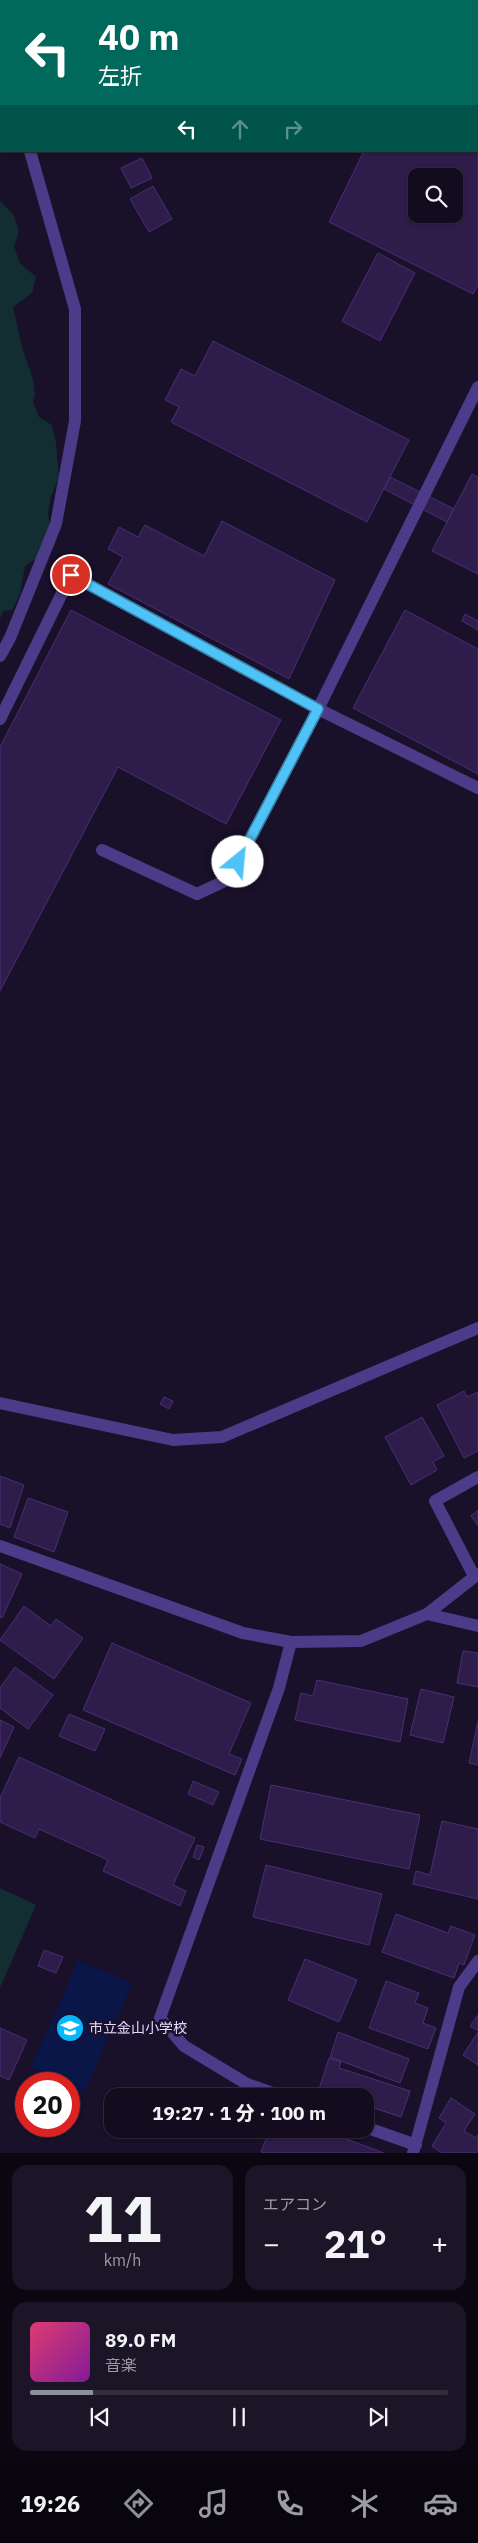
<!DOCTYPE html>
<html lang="ja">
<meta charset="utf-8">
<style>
body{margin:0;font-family:"IBM Plex Sans","Noto Sans JP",sans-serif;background:#1c1528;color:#f1f3f6;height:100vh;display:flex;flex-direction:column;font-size:19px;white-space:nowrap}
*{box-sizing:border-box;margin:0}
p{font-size:16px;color:#9d9ba4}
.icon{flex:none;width:28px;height:28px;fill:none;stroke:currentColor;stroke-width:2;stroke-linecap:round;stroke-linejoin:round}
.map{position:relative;height:2153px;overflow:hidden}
.panel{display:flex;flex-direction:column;gap:12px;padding:12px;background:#0a0711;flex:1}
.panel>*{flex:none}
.top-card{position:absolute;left:0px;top:0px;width:479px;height:152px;box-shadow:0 1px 4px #0004,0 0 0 1px #322c3d;background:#00695c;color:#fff;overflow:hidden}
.tools{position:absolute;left:408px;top:168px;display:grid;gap:10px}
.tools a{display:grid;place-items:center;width:55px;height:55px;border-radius:10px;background:#130c1f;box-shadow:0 1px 4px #0004,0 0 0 1px #322c3d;font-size:25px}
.speed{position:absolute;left:15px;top:2072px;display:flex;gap:10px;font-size:25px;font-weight:700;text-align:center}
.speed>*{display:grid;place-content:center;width:65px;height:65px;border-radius:50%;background:#130c1f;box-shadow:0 1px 4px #0004,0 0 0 1px #322c3d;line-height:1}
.speed .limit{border:8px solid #d22;background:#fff;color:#111}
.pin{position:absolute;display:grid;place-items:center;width:42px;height:42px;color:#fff;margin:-21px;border:2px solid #fff;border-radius:50%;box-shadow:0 1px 5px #0007}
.me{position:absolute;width:55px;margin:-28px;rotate:28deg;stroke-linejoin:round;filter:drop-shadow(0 0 4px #0008)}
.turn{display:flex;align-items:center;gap:18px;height:105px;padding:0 15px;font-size:22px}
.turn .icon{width:65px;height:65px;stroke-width:2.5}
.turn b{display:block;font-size:35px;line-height:42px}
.lanes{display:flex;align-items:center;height:48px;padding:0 15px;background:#0003;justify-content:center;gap:25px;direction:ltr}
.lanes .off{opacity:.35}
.big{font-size:38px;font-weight:800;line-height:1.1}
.panel .widget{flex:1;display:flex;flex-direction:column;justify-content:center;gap:8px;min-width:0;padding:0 18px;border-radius:15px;background:#1c1528}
.panel .dial{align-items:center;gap:0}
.dial b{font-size:65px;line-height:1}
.song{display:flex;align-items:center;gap:15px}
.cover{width:60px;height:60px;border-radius:8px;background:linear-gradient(135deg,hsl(340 70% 55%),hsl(290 70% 35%))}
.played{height:5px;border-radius:2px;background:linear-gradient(90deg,#8c9099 15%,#322c3d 15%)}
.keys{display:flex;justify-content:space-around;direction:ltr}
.heat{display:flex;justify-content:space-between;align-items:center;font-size:28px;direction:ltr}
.panel .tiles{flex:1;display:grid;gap:12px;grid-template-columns:1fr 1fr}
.widget:last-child{grid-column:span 2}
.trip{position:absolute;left:104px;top:2088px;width:270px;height:50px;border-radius:15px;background:#130c1f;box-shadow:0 1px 4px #0004,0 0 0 1px #322c3d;font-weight:800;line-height:50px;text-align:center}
.tabs{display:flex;height:80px;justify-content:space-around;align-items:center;background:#08050c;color:#9d9ba4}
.tabs .icon{width:35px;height:35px}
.tabs .current{color:#8c9099}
.tabs b{font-size:22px;color:#f1f3f6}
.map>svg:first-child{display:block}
</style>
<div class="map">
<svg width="478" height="2153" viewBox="0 0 478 2153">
<rect width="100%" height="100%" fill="#191029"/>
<!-- green -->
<path fill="#132e33" d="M0 201 14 215 19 232 14 246 20 263 36 277 32 293 13 307 23 351 33 379 35 395 33 402 39 417 52 425 56 443 59 477 51 496 48 514 54 547 25 566 20 594 12 610 3 611 0 619Z
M0 1888 36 1905 0 1988Z"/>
<!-- water -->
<path fill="#0a1548" d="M78 1960 132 1983 85 2092 31 2068Z"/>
<!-- building -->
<path fill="#2e1c4a" stroke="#4a2e76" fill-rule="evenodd" d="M112 0H182L111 1Z
M182 0H292L181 1Z
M309 0H377L309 1Z
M478 67V285L473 294 329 222 364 151H478ZM416 176H454V214H416Z
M142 158 152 178 131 188 121 168Z
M153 186 172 219 149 232 130 199Z
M378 253 415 273 380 341 342 321Z
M213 341 409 440 367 522 171 422 179 407 165 400 181 369 195 376Z
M472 474 478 477V574L432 551Z
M390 477 454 509 447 522 384 489Z
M222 521 335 580 289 679 108 584 123 557 108 549 119 527 138 537 145 525 204 556Z
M71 610 281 720 226 824 118 767 0 991V747Z
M405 610 478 649V774L353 708Z
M465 614 478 621V630L462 621Z
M464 1391 467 1397 478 1392V1451L464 1458 437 1405Z
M164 1397 173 1401 169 1409 160 1404Z
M422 1417 444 1456 433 1462 437 1470 411 1485 385 1437Z
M0 1476 24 1485 10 1528 0 1524Z
M28 1498 68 1512 54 1552 14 1537Z
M478 1510V1526L471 1516Z
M0 1564 22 1574 2 1618 0 1617Z
M24 1606 51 1626 56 1619 83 1638 54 1679 0 1640Z
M112 1643 251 1703 229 1754 242 1759 235 1775 83 1710Z
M463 1651 478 1653V1687L457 1683Z
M15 1667 53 1695 28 1729 0 1708V1688Z
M317 1680 408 1699 400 1742 295 1720 301 1693 313 1696Z
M421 1689 454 1697 443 1743 410 1735Z
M69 1714 105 1729 95 1751 59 1736Z
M0 1720 14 1727 0 1758Z
M478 1721V1765L469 1763Z
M19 1757 195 1838 173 1885 186 1891 180 1906 103 1871 108 1860 39 1829 35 1838 0 1822V1798Z
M193 1781 219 1792 213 1805 188 1794Z
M271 1785 420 1815 409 1869 260 1839Z
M442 1821 478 1829V1899L413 1884 416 1871 430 1875Z
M197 1845 204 1847 199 1860 193 1857Z
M266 1865 382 1894 369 1945 253 1917Z
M396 1914 448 1933 451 1926 475 1935 464 1965 459 1963 454 1978 382 1952Z
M44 1950 63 1957 56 1973 38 1966Z
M305 1959 357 1980 339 2022 288 2000Z
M386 1981 419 1993 415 2003 428 2008 423 2023 436 2028 428 2049 369 2028Z
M478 2015V2031L470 2026Z
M0 2028 27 2040 9 2080 0 2076Z
M338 2032 409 2059 400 2083 330 2057Z
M478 2032V2065L463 2055Z
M329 2058 341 2062 339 2068 410 2091 401 2117 365 2105V2096H339L319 2089Z
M451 2098 475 2114 464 2131 476 2138 478 2135V2153H442L432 2146 446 2123 439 2118Z
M270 2129H319L384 2153H263L261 2152Z"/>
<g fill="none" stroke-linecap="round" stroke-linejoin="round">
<!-- lane -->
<path stroke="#4c3b88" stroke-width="12" d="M0 719 71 575 318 709 478 788
M102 850 197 894 229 879 318 709 478 387
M0 1403 173 1440 222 1437 478 1328"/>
<!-- street -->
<path stroke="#4c3b88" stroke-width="12" d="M0 45 1 49
M0 656 10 638 56 524 75 421V309L30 151
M0 1546 243 1633 291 1642 279 1688 160 2018 184 2046 247 2084 281 2096
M474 1576 435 1501 478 1477
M427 1614 478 1574
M291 1642 361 1641 427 1614 478 1626
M365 2127 416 2145
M413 2153 459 1987 478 1961"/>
</g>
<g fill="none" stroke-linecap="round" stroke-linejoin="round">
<defs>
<path id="route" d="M71 575 318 709 238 862"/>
</defs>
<!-- route casing -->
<use href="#route" stroke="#337fa1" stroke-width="12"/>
<!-- route -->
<use href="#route" stroke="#4fc3f7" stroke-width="9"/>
</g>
<!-- icons -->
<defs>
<symbol id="school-disc" viewBox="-11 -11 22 22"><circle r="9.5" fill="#04b7ff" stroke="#191029"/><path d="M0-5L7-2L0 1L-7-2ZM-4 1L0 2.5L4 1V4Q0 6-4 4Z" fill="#fff"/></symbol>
</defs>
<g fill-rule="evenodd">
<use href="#school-disc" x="54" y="2012" width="32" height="32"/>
</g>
<g text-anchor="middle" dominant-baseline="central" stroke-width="5" stroke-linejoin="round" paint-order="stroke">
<!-- poi labels -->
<g font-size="14" fill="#e4d8ff" stroke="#191029" text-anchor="start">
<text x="89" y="2028">市立金山小学校</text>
</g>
</g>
</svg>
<div class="tools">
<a><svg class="icon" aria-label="search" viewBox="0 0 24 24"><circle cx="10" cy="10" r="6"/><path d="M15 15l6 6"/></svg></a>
</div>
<div class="speed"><div class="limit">20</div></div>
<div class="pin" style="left:71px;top:575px;background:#d93025"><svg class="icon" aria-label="arrive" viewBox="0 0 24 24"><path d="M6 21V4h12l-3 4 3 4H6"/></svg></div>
<svg class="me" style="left:238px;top:862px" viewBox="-20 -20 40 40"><circle r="19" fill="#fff"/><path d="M0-13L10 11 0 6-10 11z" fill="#4fc3f7"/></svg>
<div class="trip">19:27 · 1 分 · 100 m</div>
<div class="top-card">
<div class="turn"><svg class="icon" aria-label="left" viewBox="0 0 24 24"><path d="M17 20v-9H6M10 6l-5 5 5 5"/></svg><div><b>40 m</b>左折</div></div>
<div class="lanes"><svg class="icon" aria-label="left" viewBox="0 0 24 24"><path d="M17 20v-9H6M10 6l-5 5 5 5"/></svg><svg class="icon off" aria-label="ahead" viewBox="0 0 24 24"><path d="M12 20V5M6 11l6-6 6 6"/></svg><svg class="icon off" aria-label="right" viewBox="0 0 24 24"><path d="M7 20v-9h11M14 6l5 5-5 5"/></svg></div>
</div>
</div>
<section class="panel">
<div class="tiles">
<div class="widget dial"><b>11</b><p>km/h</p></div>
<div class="widget"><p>エアコン</p>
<div class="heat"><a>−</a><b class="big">21°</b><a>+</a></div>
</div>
<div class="widget">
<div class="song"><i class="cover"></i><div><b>89.0 FM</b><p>音楽</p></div></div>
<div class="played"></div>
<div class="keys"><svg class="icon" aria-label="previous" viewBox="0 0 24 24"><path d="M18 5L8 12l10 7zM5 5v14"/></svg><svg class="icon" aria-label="pause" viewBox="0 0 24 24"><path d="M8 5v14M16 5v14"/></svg><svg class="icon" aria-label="next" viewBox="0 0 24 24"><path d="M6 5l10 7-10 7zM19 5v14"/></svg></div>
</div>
</div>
</section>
<nav class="tabs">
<b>19:26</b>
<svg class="icon current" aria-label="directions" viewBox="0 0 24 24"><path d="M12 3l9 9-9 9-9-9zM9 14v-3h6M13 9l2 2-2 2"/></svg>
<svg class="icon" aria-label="music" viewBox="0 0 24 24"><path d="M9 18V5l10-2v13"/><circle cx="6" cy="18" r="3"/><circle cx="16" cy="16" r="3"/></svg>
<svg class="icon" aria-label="phone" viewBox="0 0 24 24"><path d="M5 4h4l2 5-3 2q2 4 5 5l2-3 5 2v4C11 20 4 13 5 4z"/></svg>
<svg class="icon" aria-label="climate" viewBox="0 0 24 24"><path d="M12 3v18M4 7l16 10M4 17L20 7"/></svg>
<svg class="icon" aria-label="car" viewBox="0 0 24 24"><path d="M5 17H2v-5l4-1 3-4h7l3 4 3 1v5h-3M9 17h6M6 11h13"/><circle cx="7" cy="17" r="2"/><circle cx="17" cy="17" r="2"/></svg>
</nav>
